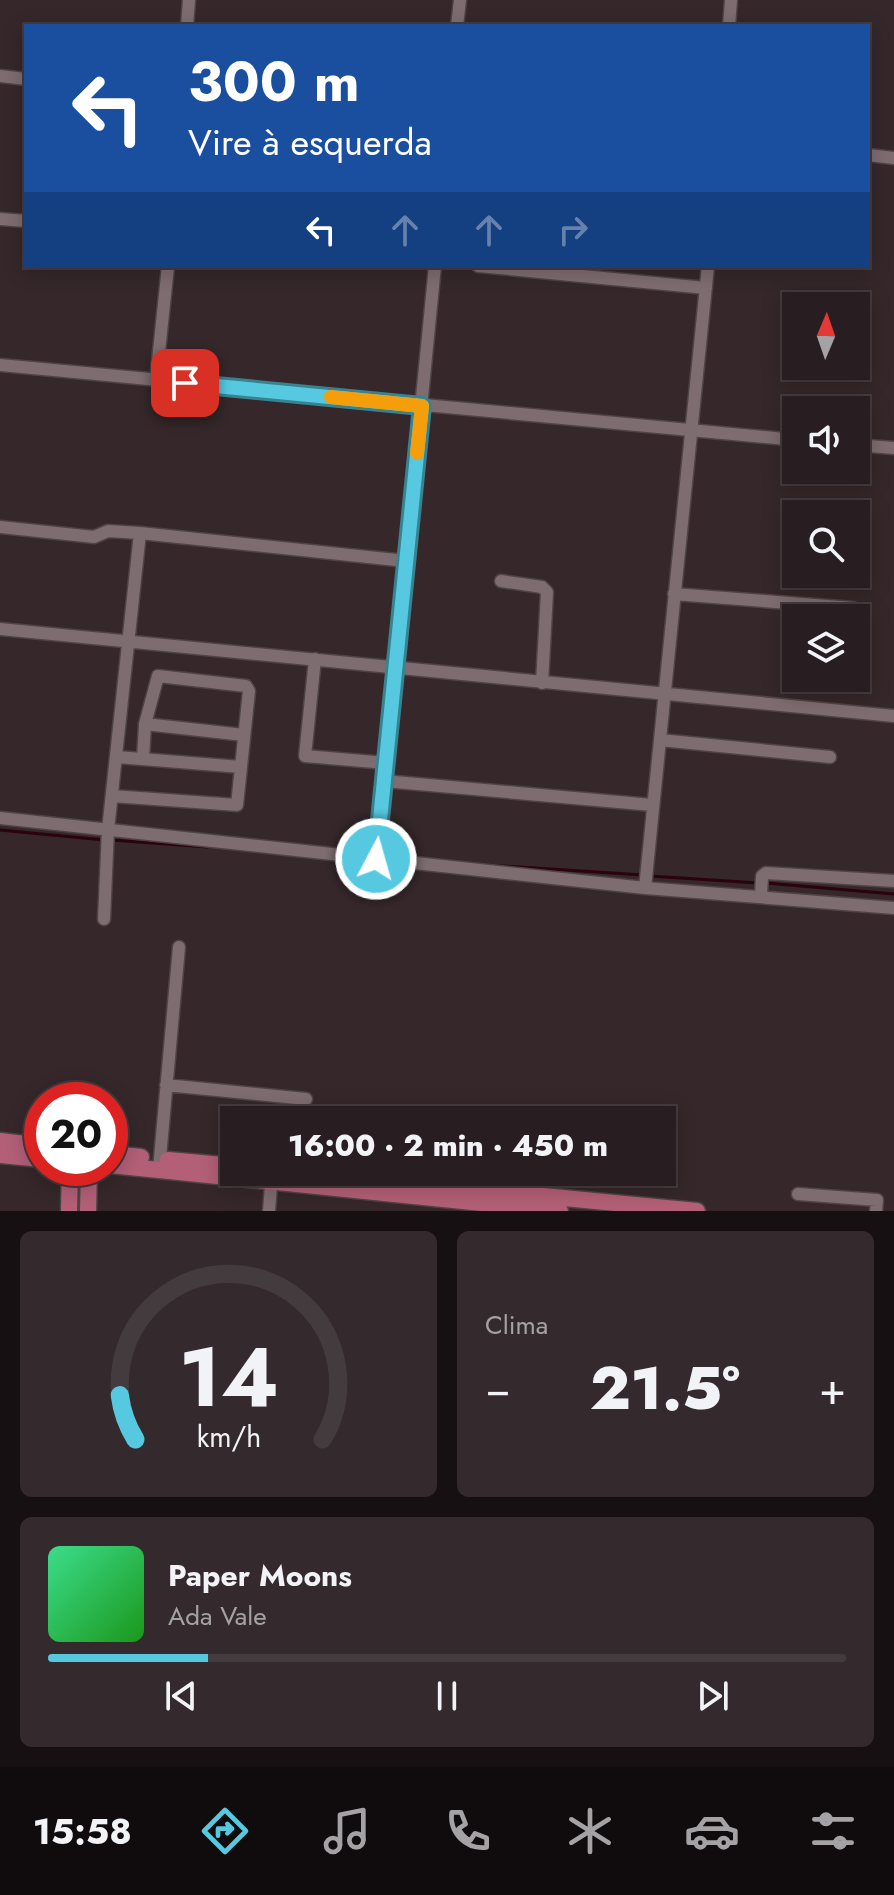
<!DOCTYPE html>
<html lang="pt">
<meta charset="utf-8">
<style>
body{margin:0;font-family:Jost,sans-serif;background:#342a2d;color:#f1f3f6;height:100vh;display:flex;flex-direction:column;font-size:30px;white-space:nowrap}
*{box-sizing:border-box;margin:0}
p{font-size:26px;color:#a5a2a5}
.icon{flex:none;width:44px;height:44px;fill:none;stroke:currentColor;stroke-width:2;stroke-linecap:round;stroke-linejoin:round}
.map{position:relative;height:1211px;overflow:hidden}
.panel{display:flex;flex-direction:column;gap:20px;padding:20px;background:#161012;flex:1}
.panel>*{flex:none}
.guide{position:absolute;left:24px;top:24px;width:846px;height:244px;border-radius:0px;box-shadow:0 4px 20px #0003,0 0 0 2px #443b3e;background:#1a4fa0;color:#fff;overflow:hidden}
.needle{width:52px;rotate:2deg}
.controls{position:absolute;left:782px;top:292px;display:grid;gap:16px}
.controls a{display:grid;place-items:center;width:88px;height:88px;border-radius:0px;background:#281d20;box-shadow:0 4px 20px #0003,0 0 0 2px #443b3e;font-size:40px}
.speed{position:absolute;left:24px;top:1082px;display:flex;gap:16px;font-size:40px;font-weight:700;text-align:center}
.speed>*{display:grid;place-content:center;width:104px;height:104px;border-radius:50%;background:#281d20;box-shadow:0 4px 20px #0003,0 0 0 2px #443b3e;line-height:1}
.speed .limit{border:12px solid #d22;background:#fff;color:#111}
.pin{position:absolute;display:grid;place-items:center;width:68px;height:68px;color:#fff;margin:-34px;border-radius:16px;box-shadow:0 4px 12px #0006}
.me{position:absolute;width:88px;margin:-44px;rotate:6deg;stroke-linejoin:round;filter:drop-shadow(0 0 6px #0008)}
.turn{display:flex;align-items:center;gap:28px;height:168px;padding:0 32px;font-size:36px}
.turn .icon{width:104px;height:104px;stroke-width:2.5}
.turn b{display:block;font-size:56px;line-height:68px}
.lanes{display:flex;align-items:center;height:76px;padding:0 32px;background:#0003;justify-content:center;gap:40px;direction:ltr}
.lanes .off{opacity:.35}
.big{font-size:60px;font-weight:800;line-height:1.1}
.panel .tile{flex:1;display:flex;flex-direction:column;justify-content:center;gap:12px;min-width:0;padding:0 28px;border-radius:12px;background:#342a2d}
.panel .dial{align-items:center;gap:0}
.dial svg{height:208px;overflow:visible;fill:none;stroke:#443b3e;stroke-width:7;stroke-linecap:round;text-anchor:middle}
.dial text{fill:#f1f3f6;stroke:none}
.song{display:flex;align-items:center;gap:24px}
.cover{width:96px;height:96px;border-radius:12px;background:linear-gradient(135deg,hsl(150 70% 55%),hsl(120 70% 35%))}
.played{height:8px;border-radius:4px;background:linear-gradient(90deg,#56c9e1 20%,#443b3e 20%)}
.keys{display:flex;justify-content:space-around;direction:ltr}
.heat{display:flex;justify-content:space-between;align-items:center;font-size:44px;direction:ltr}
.panel .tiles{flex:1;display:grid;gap:20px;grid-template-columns:1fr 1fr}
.tile:last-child{grid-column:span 2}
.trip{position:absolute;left:220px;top:1106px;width:456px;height:80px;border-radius:0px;background:#281d20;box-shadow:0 4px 20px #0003,0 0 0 2px #443b3e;font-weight:800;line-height:80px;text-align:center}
.tabs{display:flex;height:128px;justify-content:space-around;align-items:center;background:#100c0d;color:#a5a2a5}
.tabs .icon{width:56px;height:56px}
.tabs .on{color:#56c9e1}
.tabs b{font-size:36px;color:#f1f3f6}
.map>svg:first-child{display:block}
</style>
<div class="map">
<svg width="894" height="1211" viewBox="0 0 894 1211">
<rect width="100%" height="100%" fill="#35272a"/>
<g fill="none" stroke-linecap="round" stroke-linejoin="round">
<!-- stream -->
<path stroke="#2b0210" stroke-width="3" d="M0 830 104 840
M111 840 208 847
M487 865 643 875
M650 876 758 883
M766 883 894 894"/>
<defs>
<path id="minor" d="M187 26 189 0
M457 26 460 0
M729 26 731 0
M0 76 26 79
M868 155 894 158
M0 219 26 221
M435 266 384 781 652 805
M478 266 706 288
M0 365 796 440
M156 380 168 266
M856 445 894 448
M0 527 94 537 108 531 140 533 406 561
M501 581 542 587 547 592 542 683
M674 594 853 608
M0 629 894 716
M315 659 305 756 386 763
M660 740 830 757
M117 757 241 767 249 691 246 686 158 676 145 724
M143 759 145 724 244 735
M112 796 237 805 241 767
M0 818 645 888 894 908
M376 859 384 781
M645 888 708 266
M761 896 762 876 766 873 894 881
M104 919 108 830 140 533
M166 1085 306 1099
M159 1169 179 947
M798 1194 877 1200 876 1211
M269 1211 272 1172"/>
<path id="major" d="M0 1141 42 1146
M110 1154 141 1157
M0 1155 42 1159
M168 1160 234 1166
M110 1165 560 1211
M299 1172 697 1211
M69 1211 70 1168
M88 1211 89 1168"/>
</defs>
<!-- minor casing -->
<use href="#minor" stroke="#4f4345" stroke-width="15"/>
<!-- major casing -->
<use href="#major" stroke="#4f4345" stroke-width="19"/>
<!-- minor -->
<use href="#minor" stroke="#7d6c70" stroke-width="12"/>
<!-- major -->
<use href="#major" stroke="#b35f78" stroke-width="16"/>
</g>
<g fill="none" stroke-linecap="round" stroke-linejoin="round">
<defs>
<path id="route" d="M185 383 422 406 376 859"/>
</defs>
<!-- route casing -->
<use href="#route" stroke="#388392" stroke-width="20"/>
<!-- route -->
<use href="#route" stroke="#56c9e1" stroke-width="14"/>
<!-- slow -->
<path stroke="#f59e0b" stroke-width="14" d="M331 397 422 406 417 453"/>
</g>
</svg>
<div class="controls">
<a><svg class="needle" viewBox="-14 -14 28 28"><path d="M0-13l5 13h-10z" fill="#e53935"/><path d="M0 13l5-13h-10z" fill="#a5a2a5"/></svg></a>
<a><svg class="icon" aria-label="sound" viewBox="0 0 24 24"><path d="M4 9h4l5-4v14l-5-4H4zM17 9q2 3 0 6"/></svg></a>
<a><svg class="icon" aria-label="search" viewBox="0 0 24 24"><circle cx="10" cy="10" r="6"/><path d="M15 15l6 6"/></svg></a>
<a><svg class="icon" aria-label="layers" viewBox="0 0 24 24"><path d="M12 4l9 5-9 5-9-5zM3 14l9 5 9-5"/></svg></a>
</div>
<div class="speed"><div class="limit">20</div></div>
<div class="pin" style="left:185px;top:383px;background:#d93025"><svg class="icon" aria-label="arrive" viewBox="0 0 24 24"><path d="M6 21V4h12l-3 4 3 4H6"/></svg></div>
<svg class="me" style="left:376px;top:859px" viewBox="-20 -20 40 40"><circle r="17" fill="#56c9e1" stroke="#fff" stroke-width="3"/><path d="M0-11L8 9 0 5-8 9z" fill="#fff"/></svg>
<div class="trip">16:00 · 2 min · 450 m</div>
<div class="guide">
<div class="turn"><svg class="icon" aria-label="left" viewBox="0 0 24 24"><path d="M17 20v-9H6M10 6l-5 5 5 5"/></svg><div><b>300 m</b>Vire à esquerda</div></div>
<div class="lanes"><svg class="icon" aria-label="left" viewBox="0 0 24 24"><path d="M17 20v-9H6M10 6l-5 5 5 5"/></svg><svg class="icon off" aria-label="ahead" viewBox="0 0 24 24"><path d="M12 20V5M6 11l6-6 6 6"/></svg><svg class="icon off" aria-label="ahead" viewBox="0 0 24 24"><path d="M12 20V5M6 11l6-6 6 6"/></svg><svg class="icon off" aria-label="right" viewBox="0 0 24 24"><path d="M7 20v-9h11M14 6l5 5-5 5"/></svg></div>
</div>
</div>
<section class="panel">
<div class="tiles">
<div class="tile dial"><svg viewBox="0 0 100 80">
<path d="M14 69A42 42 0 1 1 86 69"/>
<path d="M14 69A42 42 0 0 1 8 52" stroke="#56c9e1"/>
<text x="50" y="56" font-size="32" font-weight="700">14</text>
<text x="50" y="72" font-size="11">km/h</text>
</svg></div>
<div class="tile"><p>Clima</p>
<div class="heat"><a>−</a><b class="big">21.5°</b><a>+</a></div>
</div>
<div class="tile">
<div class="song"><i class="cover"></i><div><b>Paper Moons</b><p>Ada Vale</p></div></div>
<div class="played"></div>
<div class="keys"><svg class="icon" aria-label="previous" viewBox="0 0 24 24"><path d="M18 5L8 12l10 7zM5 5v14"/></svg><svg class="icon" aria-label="pause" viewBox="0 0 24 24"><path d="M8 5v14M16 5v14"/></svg><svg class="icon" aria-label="next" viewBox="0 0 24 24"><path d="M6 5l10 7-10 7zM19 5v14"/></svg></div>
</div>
</div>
</section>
<nav class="tabs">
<b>15:58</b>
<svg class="icon on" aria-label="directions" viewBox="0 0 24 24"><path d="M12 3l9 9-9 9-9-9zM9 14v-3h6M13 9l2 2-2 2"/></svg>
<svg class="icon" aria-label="music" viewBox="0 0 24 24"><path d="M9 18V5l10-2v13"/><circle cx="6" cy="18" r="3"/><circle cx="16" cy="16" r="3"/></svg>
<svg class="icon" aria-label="phone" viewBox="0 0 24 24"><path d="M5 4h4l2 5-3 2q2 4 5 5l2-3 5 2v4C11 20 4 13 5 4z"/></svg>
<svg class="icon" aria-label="climate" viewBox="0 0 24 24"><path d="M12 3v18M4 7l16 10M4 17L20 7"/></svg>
<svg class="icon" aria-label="car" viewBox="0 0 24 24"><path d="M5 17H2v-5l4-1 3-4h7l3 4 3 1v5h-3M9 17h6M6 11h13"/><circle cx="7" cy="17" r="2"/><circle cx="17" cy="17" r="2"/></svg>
<svg class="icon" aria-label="filters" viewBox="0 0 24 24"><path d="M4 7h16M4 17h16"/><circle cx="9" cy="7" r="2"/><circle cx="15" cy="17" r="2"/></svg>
</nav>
